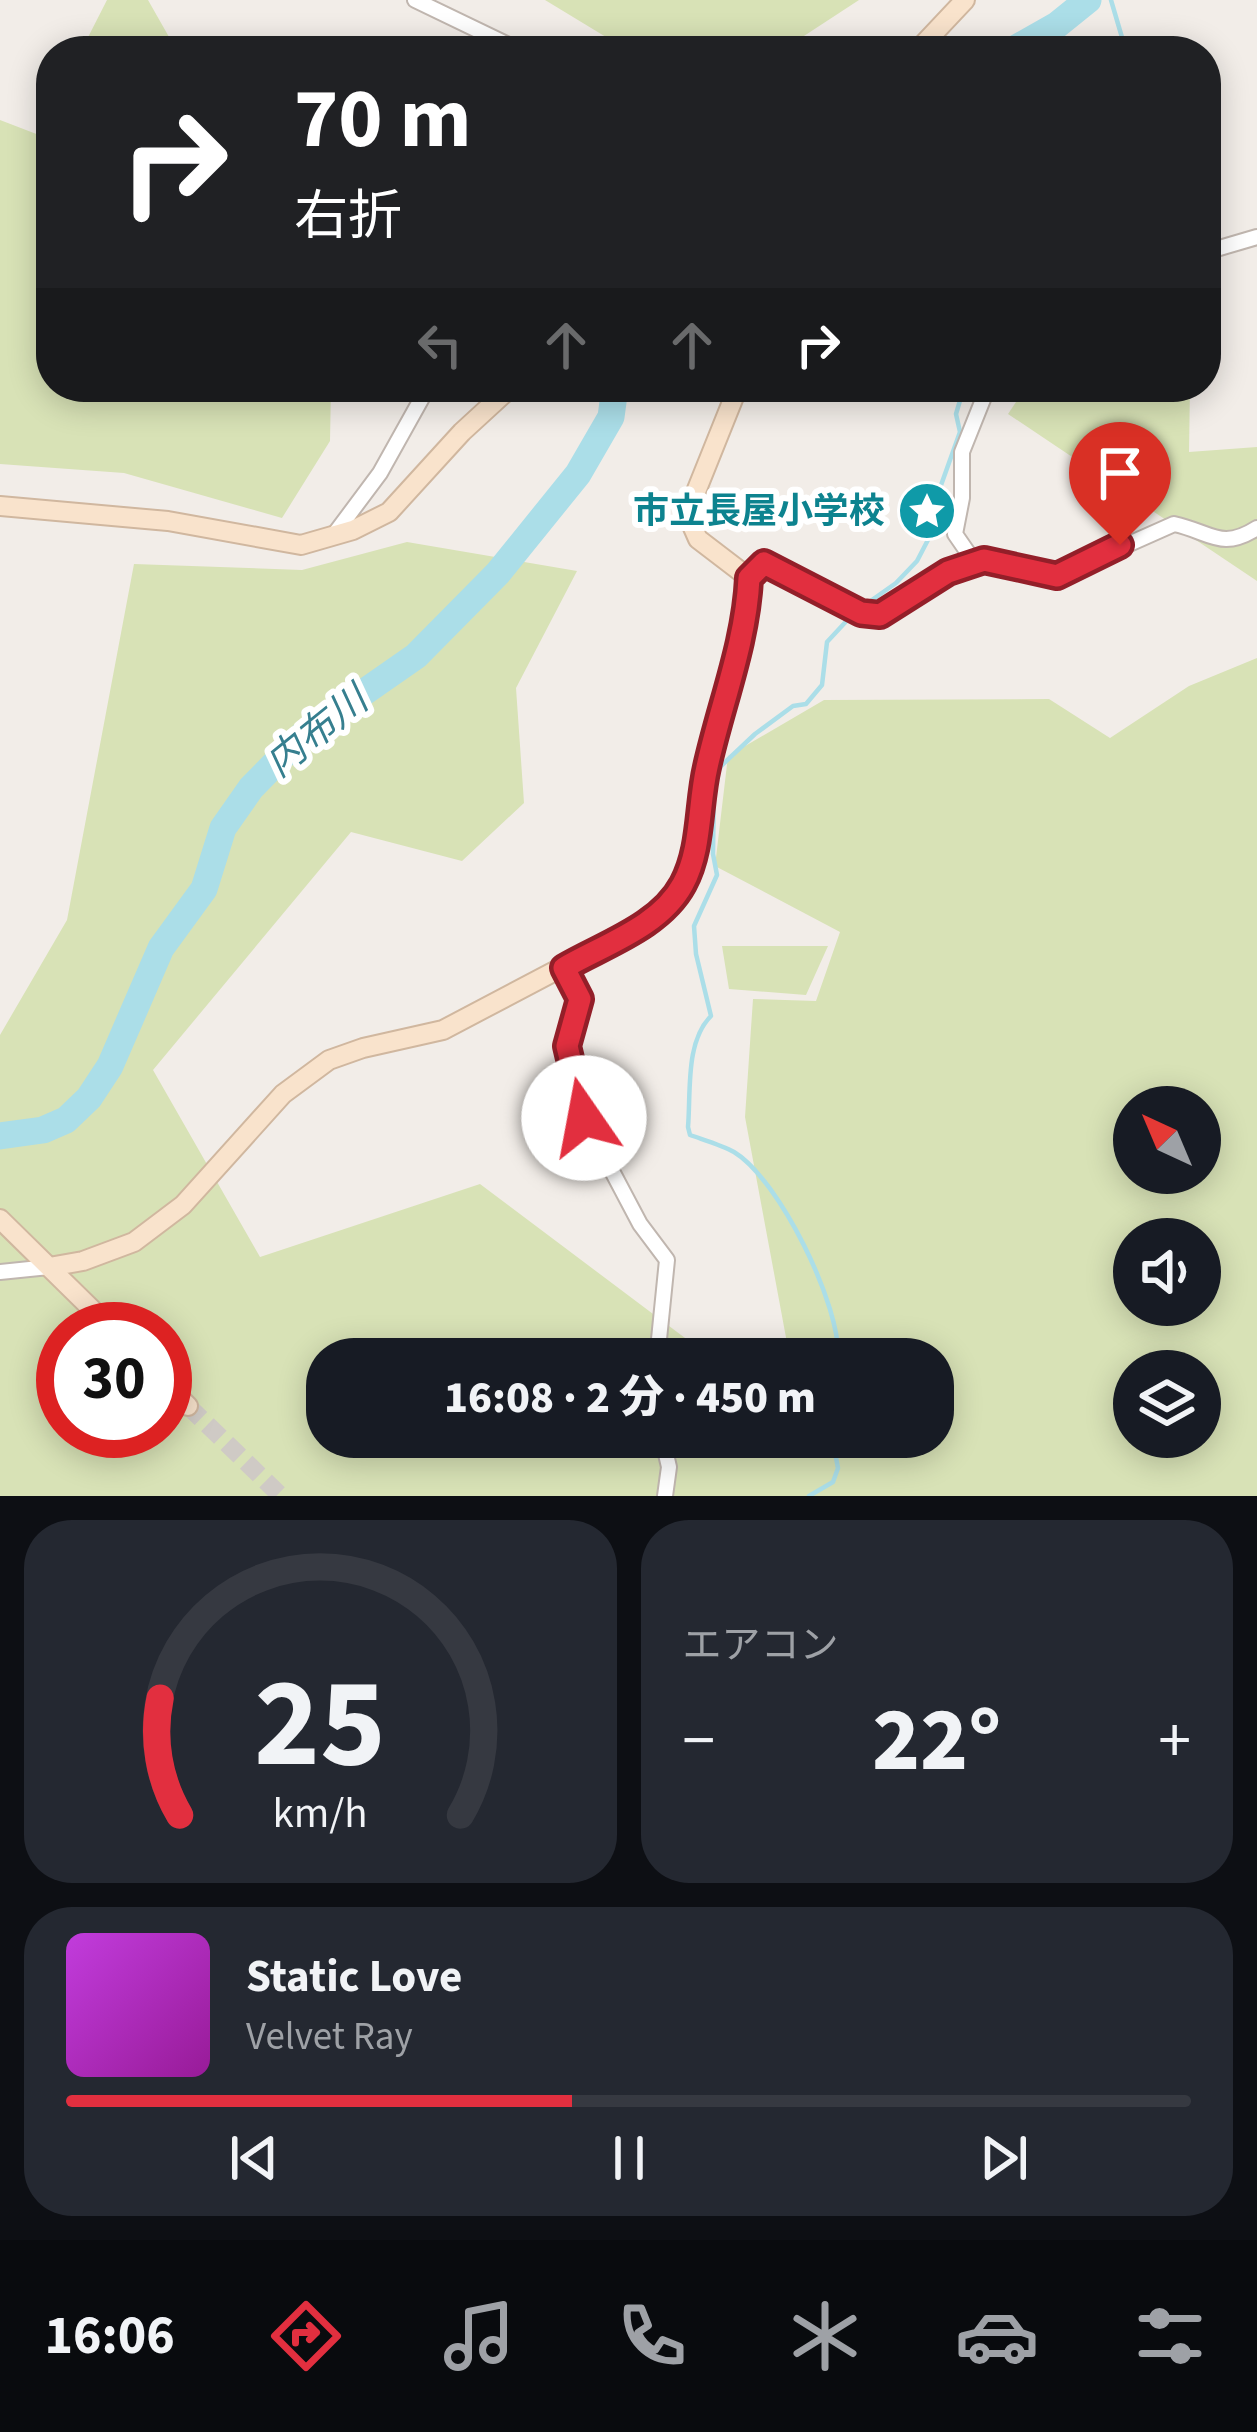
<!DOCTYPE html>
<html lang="ja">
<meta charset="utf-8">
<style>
body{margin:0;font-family:"Source Sans 3","Noto Sans JP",sans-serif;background:#242831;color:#f1f3f6;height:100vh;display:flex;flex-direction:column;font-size:45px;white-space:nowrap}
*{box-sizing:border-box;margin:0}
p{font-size:39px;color:#9ea1a6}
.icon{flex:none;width:66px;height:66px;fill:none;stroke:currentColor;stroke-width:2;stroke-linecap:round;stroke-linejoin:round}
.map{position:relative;height:1496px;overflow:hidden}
.drawer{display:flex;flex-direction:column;gap:24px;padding:24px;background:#0d0f14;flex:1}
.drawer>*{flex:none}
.top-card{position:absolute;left:36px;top:36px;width:1185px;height:366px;border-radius:48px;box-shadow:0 6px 30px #0003;background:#202124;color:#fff;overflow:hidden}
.needle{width:78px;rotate:316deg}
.controls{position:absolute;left:1113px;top:1086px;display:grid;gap:24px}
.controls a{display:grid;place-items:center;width:108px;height:108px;border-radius:50%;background:#171b24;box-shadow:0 6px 30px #0003;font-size:60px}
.speed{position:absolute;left:36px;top:1302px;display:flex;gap:24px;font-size:60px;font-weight:700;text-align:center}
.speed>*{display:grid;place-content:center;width:156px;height:156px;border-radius:50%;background:#171b24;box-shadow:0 6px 30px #0003;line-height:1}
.speed .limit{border:18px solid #d22;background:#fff;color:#111}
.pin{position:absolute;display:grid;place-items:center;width:102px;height:102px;color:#fff;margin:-123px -51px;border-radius:50% 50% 50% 0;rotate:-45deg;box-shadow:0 0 12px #0007}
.pin .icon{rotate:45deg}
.me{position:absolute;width:132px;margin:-66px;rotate:348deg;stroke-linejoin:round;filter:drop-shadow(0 0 9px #0008)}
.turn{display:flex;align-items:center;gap:42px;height:252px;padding:0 60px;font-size:54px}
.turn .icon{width:156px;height:156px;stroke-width:2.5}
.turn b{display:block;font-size:84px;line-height:102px}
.lanes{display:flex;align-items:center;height:114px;padding:0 60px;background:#0003;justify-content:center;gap:60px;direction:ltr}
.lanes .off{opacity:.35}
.big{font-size:90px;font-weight:800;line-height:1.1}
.drawer .tile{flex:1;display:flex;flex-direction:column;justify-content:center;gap:18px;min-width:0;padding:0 42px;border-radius:48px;background:#242831}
.drawer .dial{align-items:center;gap:0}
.dial svg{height:312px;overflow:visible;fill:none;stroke:#363941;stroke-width:7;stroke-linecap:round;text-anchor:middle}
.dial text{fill:#f1f3f6;stroke:none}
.song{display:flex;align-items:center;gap:36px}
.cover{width:144px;height:144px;border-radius:18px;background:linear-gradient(135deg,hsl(290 70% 55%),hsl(300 70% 35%))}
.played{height:12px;border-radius:6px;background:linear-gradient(90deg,#e22f3f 45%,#363941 45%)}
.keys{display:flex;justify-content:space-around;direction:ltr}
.heat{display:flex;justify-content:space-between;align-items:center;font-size:66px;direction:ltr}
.drawer .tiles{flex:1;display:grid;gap:24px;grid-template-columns:1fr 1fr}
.tile:last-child{grid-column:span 2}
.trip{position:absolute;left:306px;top:1338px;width:648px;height:120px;border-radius:48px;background:#171b24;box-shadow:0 6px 30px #0003;font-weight:800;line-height:120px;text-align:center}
.dock{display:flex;height:192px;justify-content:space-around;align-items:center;background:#090b0e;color:#9ea1a6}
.dock .icon{width:84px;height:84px}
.dock .current{color:#e22f3f}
.dock b{font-size:54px;color:#f1f3f6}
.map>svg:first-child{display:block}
</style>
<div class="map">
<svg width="1257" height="1496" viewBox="0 0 1257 1496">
<rect width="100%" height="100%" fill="#f2ede8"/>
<!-- green -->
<path fill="#d8e2b6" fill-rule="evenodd" d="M107 0H148L177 51H81Z
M545 0H859L781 51H629Z
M51 112V387H331L330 441 282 518 124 473 0 464V120L39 135Z
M1026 387H1190L1189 452 1257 447V581L1008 414Z
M407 542 577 571 516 688 524 803 462 861 351 832 153 1070 260 1257 480 1184 713 1359H327V1437H933V1359H790L745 1117 753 999 816 1001 840 932 715 866 728 756 824 700 1049 699 1110 738 1189 686 1257 658V1496H0V1035L67 920 134 564 302 570ZM1134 1107H1200V1173H1134ZM1134 1239H1200V1305H1134ZM63 1329H165V1431H63ZM1134 1371H1200V1437H1134Z
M722 946H828L806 995 729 989Z"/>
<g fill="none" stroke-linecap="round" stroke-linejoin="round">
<!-- stream -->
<path stroke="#abdee8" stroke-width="4.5" d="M1111 0 1126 51
M862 607 896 583 917 561 930 536 935 502 960 432 956 414 964 387
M838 1359C842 1307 779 1179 734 1152 722 1145 704 1140 690 1135L688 1127C691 1092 685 1042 711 1016L696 954 694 926 717 875 713 854 714 783 721 766 755 734 793 706 806 704 822 685 827 642 853 614
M809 1496 833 1482 838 1468 832 1437"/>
<!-- river -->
<path stroke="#abdee8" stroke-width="27" d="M1011 51 1057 25 1088 0
M0 1136 43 1130 66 1120 89 1098 110 1066 161 948 204 889 223 828 251 788 304 734 416 656 498 573 578 474 611 417 615 387"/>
<!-- secondary-tunnel -->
<path stroke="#cfcac5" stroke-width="18" stroke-dasharray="18 9" stroke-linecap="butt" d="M188 1406 281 1496"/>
<defs>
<path id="street" d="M415 0 521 51
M1206 252 1257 237
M333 536 380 473 428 387
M975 563 955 534 962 498V452L988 387
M749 578 764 563 861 613 880 615 948 572 984 561 1057 576 1174 524C1211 532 1221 551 1257 528
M564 968 580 999 567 1045 584 1118 640 1224 667 1260 657 1359
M0 1272 49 1267
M662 1437 669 1467 665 1496"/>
<path id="secondary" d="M917 51 965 0
M0 506 168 521 301 545 353 530 389 512 462 432 511 387
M0 1219 112 1329
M49 1267 83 1261 134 1242 183 1205 283 1094 329 1060 363 1048 443 1030 650 921 683 885 695 845 706 770 748 610 749 578 698 539 687 514 738 387
M165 1383 188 1406"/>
</defs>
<!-- street casing -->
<use href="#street" stroke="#c0b6af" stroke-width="18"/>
<!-- secondary casing -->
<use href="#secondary" stroke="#d0b79f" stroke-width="22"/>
<!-- street -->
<use href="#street" stroke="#fff" stroke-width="14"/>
<!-- secondary -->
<use href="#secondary" stroke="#f9e3cc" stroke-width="18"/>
</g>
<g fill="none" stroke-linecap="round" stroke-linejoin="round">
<defs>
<path id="route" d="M584 1118 567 1046 580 999 564 968C603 945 660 927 683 884 702 849 698 805 707 767 721 704 746 643 749 578L764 563 861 613 880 615 948 572 984 560 1057 576 1120 545"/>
</defs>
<!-- route casing -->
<use href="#route" stroke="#931f29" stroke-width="30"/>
<!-- route -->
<use href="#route" stroke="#e22f3f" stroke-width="21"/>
</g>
<!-- icons -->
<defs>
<symbol id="sight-disc" viewBox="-11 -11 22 22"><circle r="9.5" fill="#0f9aa8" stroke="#fff"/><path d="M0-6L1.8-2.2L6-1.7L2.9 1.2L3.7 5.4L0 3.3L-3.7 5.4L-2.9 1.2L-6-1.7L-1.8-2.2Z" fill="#fff"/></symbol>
</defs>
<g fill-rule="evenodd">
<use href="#sight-disc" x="894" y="478" width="66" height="66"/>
</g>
<g text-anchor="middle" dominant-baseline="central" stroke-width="12" stroke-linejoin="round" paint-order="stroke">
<!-- culture labels -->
<g font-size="36" font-weight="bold" fill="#0d838f" stroke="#fff" text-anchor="end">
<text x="885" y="511">市立長屋小学校</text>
</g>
<!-- water labels -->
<g font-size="39" font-style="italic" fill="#367f8f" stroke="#fff">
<text transform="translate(317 732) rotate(-39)">内布川</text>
</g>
</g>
</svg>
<div class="controls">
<a><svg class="needle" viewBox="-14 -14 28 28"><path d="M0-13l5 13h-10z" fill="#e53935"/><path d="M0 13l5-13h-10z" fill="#9ea1a6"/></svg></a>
<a><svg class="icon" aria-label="sound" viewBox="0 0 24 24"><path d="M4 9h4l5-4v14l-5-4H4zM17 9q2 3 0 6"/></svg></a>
<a><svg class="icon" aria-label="layers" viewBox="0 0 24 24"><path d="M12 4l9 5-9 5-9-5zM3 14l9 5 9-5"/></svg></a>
</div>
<div class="speed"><div class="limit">30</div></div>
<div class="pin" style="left:1120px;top:545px;background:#d93025"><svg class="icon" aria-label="arrive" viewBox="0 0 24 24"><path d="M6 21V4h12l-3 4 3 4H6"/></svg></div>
<svg class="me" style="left:584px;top:1118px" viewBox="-20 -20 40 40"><circle r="19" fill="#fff"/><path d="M0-13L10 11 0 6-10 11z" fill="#e22f3f"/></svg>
<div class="trip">16:08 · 2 分 · 450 m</div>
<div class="top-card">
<div class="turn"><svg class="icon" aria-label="right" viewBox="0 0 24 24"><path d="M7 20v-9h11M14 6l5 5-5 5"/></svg><div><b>70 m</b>右折</div></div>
<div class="lanes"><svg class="icon off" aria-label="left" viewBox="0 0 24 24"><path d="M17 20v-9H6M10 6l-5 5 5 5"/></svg><svg class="icon off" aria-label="ahead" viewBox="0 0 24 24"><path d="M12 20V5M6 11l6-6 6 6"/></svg><svg class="icon off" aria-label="ahead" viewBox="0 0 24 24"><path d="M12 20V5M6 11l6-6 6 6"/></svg><svg class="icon" aria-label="right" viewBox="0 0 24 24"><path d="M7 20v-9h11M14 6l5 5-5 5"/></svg></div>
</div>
</div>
<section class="drawer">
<div class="tiles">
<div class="tile dial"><svg viewBox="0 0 100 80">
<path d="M14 69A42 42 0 1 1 86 69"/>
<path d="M14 69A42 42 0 0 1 9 39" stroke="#e22f3f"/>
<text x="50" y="56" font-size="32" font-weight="700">25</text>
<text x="50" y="72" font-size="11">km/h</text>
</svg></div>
<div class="tile"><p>エアコン</p>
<div class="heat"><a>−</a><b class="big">22°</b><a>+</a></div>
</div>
<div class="tile">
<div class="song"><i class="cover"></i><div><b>Static Love</b><p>Velvet Ray</p></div></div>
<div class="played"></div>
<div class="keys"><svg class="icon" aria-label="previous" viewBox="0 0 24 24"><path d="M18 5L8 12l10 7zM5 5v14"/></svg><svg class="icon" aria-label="pause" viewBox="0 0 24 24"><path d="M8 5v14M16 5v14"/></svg><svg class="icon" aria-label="next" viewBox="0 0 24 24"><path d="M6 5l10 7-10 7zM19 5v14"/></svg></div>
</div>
</div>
</section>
<nav class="dock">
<b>16:06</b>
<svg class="icon current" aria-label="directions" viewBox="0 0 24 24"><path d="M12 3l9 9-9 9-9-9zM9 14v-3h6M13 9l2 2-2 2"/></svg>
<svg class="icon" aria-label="music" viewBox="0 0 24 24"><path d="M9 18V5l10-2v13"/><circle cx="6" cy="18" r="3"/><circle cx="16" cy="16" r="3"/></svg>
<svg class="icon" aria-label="phone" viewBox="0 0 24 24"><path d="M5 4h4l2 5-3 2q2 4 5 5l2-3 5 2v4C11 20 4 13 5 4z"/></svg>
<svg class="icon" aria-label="climate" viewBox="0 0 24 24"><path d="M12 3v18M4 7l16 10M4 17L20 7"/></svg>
<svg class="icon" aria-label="car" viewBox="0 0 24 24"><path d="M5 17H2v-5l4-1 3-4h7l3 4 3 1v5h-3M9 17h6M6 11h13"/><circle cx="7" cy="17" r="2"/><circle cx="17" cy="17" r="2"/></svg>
<svg class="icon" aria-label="filters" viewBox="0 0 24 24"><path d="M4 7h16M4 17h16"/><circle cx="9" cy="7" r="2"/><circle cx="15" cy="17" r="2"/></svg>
</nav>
